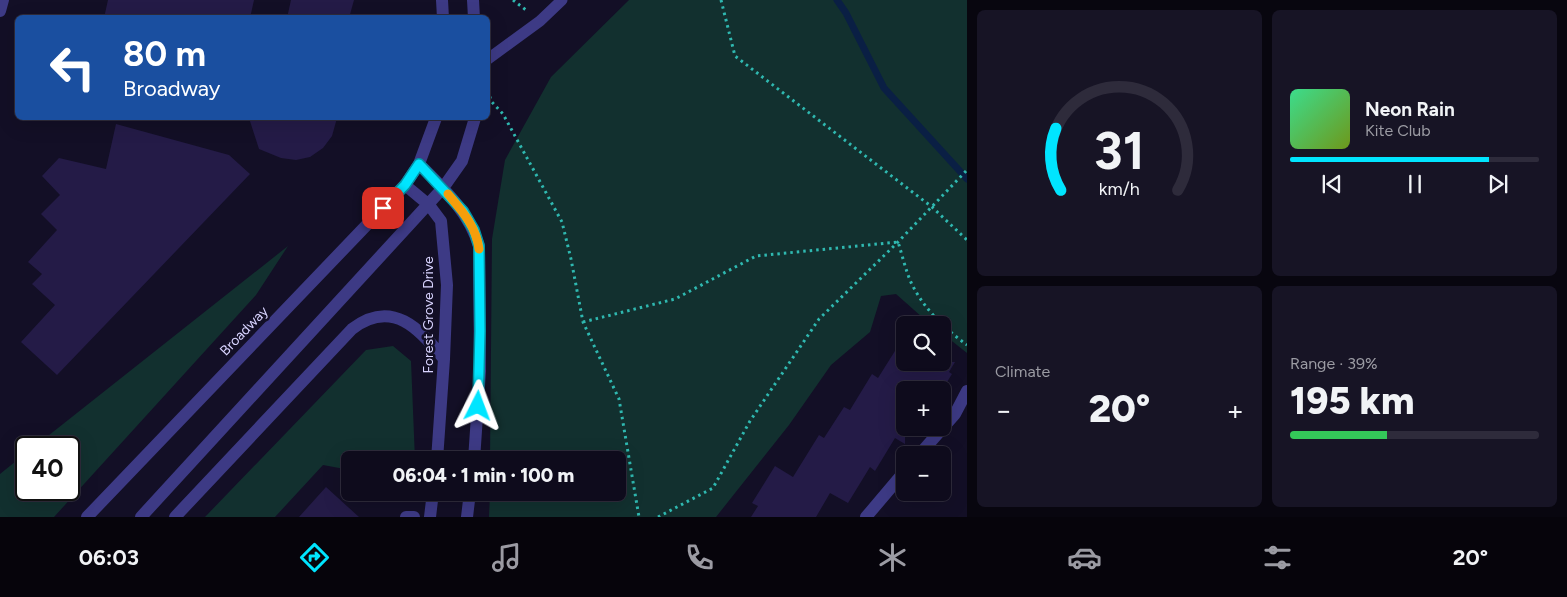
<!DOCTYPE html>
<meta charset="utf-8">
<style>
body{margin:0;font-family:Figtree,sans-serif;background:#171425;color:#f1f3f6;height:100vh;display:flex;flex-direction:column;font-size:19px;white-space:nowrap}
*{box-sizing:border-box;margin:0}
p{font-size:16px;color:#9b9ba3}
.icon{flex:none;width:28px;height:28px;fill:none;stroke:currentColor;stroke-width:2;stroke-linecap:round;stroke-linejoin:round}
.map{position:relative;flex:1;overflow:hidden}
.drawer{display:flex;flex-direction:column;gap:10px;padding:10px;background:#08060f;width:600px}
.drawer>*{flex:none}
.banner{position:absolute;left:15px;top:15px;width:475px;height:105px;border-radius:8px;box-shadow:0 5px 20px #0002,0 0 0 1px #2e2b3b;background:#1a4fa0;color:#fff;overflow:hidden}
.fabs{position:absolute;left:896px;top:316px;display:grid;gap:10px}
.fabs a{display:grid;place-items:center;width:55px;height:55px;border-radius:8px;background:#0e0b1c;box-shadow:0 5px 20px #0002,0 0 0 1px #2e2b3b;font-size:25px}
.speed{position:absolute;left:15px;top:436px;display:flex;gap:10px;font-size:25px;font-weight:700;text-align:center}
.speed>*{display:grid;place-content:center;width:65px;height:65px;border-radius:50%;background:#0e0b1c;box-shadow:0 5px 20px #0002,0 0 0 1px #2e2b3b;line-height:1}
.speed .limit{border:2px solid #111;border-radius:8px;background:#fff;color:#111}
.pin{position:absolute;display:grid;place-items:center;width:42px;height:42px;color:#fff;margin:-21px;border-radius:10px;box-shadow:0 2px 8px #0006}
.me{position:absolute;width:55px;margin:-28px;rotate:3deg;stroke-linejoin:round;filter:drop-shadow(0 0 4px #0008)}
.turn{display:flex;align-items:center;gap:18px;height:105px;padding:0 25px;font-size:22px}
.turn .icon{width:65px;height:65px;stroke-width:2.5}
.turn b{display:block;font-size:35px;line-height:42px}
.big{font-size:38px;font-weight:800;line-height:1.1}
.drawer .card{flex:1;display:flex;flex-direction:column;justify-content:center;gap:8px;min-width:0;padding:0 18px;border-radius:8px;background:#171425}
.drawer .dial{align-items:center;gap:0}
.dial svg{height:130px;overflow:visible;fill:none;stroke:#2e2b3b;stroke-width:7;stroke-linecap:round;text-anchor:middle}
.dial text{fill:#f1f3f6;stroke:none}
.song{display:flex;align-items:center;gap:15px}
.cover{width:60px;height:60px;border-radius:8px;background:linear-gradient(135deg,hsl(150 70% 55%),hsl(80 70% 35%))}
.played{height:5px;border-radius:2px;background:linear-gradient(90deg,#00e5ff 80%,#2e2b3b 80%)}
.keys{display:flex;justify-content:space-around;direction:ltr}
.heat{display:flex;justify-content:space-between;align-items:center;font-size:28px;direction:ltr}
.charge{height:8px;border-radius:4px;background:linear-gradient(90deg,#34c759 39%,#2e2b3b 0)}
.drawer .tiles{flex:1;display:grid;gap:10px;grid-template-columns:repeat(2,1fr)}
.trip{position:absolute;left:341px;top:451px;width:285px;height:50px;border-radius:8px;background:#0e0b1c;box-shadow:0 5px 20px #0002,0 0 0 1px #2e2b3b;font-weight:800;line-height:50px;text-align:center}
.menu{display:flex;height:80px;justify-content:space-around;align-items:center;background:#06040b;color:#9b9ba3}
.menu .icon{width:35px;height:35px}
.menu .active{color:#00e5ff}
.menu b{font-size:22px;color:#f1f3f6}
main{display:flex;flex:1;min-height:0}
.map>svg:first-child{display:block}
</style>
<main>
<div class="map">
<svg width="967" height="517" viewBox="0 0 967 517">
<rect width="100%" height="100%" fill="#130f26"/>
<!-- green -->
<path fill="#12302f" d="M629 0H967V353L943 334 942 325H931L896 294 881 296 870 332 831 365 789 425 716 517H489L490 493 618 492V460H490L492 239 505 160 551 77Z
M288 246 256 295 54 517H0V474L26 453V490H69V448L34 447Z
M393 346 411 361 415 460H350V470L323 465 275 517H205L366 350Z"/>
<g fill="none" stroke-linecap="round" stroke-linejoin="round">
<!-- stream -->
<path stroke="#0a1f44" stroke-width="7" d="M837 0 846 13 884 88 967 179"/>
</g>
<!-- building -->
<path fill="#241b47" d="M108 0H254L250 18H104Z
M291 0H354L349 18H287Z
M249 118H337L332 136 323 148 310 157 296 160 281 158 259 149Z
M116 124 229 155 250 174 57 375 21 342 55 305 32 284 42 274 28 262 57 230 41 214 60 195 42 176 59 158 106 169Z
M905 335V362H955L949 372 952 374 942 390H905V444L895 438 875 471 870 467 848 503 830 493 816 517H751L758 506 752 503 775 466 793 477 819 435 824 438 844 407 850 410 872 374 878 378Z
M326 487 359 517H299Z"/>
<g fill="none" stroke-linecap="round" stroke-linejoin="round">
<!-- path -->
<path stroke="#2fb8b0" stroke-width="3" stroke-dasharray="2.5 4" stroke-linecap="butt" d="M513 0 526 10
M721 0 735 56 932 207 967 240
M488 90 491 101 503 114 562 222 571 259 583 322 619 399 639 517
M583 322 675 299 756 256 898 242C902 254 905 268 910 280 921 306 945 329 967 345
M658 517 713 488 750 421 819 319 898 242 967 170"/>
<!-- service -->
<path stroke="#3d3a85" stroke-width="11" d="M488 59 540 21 562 0"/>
<!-- minor -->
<path stroke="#3d3a85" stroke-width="12" d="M0 11 3 0
M919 455 955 414 967 391
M406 517H414
M866 517 905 471"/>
<!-- tertiary -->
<path stroke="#3d3a85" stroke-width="12" d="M442 0 443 18
M473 0 474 18
M419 164C444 189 469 212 479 246L480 371 474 460
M405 185 429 205 441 221 447 285 444 359 437 460
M87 517 405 185 419 164 436 118
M141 517 443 188 462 161 475 118
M175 517 352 329C392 298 420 329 444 359
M430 517 433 492
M467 517 470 492"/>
</g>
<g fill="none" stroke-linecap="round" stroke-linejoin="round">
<defs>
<path id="route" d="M383 208 405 185 419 164 463 211 474 230 479 246 480 331 478 406"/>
</defs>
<!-- route casing -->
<use href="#route" stroke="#0095a6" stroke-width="12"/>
<!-- route -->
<use href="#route" stroke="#00e5ff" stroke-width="9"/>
<!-- slow -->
<path stroke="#f59e0b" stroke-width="9" d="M448 194C462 211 476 226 479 249"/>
</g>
<g text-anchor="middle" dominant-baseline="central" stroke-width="5" stroke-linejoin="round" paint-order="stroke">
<!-- street labels -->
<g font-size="14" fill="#d9d4ff" stroke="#130f26">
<text transform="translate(428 315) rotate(-90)">Forest Grove Drive</text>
<text transform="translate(244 331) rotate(-46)">Broadway</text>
</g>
</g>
</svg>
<div class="fabs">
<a><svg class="icon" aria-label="search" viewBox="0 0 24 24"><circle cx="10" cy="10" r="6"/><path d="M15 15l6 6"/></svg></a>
<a>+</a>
<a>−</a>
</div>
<div class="speed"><div class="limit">40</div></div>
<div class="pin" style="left:383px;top:208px;background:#d93025"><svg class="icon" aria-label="arrive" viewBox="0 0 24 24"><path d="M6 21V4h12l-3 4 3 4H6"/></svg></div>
<svg class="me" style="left:478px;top:406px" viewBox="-20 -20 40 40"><path d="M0-17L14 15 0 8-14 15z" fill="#00e5ff" stroke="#fff" stroke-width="4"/></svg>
<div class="trip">06:04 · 1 min · 100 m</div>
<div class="banner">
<div class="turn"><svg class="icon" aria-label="left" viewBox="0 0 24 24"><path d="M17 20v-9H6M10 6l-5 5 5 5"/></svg><div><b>80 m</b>Broadway</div></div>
</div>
</div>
<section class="drawer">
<div class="tiles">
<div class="card dial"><svg viewBox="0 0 100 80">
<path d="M14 69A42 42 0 1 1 86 69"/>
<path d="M14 69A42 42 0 0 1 11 31" stroke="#00e5ff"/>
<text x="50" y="56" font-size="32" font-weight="700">31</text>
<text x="50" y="72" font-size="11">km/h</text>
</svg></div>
<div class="card">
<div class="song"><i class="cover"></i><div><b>Neon Rain</b><p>Kite Club</p></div></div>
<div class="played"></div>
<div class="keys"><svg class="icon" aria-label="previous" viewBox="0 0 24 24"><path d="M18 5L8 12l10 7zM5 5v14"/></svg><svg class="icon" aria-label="pause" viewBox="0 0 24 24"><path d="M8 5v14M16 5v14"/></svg><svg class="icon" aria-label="next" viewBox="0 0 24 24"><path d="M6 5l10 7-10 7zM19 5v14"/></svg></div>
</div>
<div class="card"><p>Climate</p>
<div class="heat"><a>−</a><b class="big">20°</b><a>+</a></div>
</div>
<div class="card"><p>Range · 39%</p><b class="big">195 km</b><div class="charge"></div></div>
</div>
</section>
</main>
<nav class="menu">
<b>06:03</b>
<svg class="icon active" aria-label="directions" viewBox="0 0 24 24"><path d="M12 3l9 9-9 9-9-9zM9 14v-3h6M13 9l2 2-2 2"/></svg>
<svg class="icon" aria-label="music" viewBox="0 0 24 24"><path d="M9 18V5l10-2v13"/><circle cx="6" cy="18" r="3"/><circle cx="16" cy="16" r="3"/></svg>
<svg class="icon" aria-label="phone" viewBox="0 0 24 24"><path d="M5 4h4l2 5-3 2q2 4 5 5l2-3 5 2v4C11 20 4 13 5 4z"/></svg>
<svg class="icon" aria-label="climate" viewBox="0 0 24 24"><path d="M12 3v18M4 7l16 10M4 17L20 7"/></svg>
<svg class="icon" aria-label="car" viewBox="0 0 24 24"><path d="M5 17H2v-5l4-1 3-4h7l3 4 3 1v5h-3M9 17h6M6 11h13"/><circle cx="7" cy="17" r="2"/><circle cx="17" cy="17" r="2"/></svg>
<svg class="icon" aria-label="filters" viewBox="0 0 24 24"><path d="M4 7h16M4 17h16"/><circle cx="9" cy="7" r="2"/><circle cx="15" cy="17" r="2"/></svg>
<b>20°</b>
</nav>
